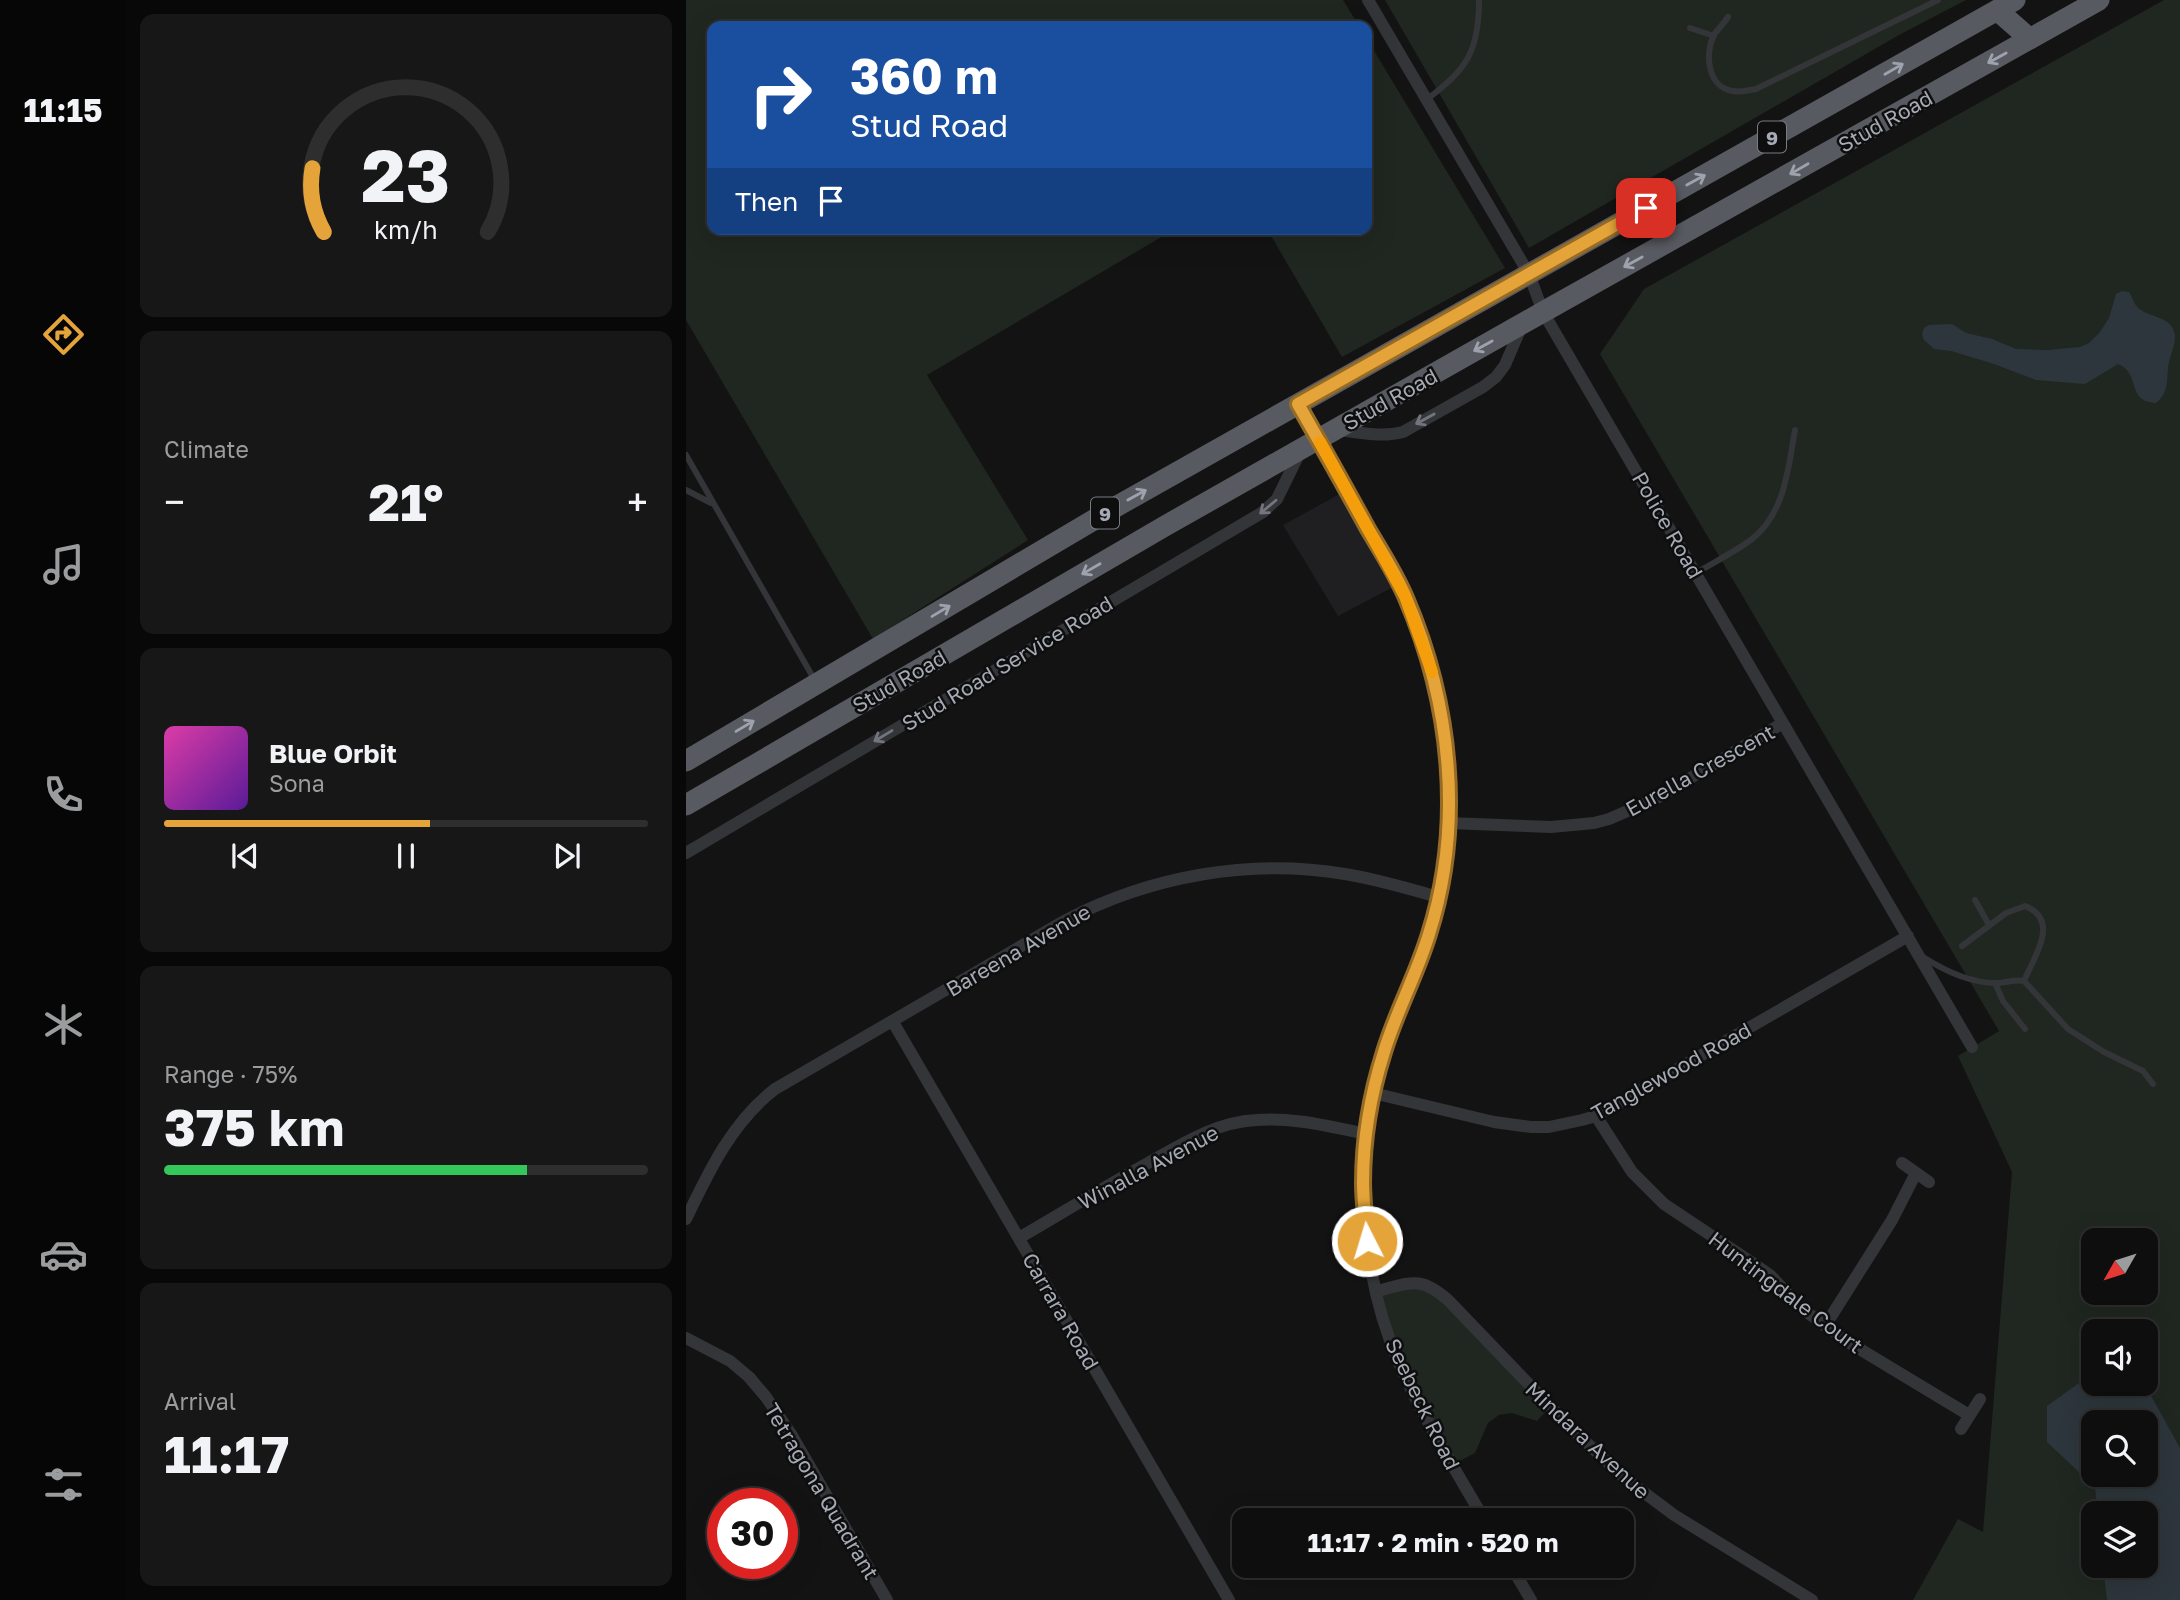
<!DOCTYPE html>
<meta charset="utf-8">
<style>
body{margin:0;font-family:"Golos Text",sans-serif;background:#171718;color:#f1f3f6;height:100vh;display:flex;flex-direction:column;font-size:26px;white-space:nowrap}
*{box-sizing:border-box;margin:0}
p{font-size:23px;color:#9b9c9e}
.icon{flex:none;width:38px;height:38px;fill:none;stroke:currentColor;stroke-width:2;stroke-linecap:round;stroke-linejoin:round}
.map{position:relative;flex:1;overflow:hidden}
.drawer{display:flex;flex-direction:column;gap:14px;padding:14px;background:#080808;width:560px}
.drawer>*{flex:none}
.banner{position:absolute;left:21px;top:21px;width:665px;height:214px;border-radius:14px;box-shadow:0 7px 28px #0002,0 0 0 2px #2e2e2f;background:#1a4fa0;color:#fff;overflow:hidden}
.needle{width:46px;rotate:231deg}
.tools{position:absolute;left:1395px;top:1228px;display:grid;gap:14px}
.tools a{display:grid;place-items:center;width:77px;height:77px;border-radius:14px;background:#0e0e0f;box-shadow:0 7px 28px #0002,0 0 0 2px #2e2e2f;font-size:35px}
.speed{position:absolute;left:21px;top:1488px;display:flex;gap:14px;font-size:35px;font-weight:700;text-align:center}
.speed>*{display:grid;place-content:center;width:91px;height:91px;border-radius:50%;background:#0e0e0f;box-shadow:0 7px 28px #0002,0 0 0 2px #2e2e2f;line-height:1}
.speed .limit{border:10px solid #d22;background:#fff;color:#111}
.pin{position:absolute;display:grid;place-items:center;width:60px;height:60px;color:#fff;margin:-30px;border-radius:14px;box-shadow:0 4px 10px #0006}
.me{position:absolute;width:77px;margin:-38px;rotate:355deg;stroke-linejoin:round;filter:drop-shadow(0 0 5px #0008)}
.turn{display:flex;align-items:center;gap:24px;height:147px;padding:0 28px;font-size:32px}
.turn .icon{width:91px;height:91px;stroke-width:2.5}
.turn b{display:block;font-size:49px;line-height:60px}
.then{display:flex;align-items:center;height:66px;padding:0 28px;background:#0003;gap:14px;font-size:26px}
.big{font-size:52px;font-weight:700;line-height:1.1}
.drawer .card{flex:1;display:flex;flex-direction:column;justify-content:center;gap:10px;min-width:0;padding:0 24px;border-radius:14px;background:#171718}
.drawer .dial{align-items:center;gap:0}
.dial svg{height:182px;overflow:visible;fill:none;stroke:#2e2e2f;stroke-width:7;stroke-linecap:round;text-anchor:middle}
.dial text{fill:#f1f3f6;stroke:none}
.song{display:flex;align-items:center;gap:21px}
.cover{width:84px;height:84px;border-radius:10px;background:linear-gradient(135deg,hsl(320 70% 55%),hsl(270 70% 35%))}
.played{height:7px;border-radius:4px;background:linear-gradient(90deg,#e5a43a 55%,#2e2e2f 55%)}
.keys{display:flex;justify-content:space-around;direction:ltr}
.heat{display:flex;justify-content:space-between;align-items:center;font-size:38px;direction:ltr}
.charge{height:10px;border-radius:5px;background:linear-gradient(90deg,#34c759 75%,#2e2e2f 0)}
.trip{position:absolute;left:546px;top:1508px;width:402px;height:70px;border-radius:14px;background:#0e0e0f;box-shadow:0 7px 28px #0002,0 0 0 2px #2e2e2f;font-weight:700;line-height:70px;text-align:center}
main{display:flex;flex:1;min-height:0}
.tabs{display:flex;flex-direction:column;width:126px;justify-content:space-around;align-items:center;background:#060606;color:#9b9c9e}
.tabs .icon{width:49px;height:49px}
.tabs .on{color:#e5a43a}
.tabs b{font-size:32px;color:#f1f3f6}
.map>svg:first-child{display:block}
</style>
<main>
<nav class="tabs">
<b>11:15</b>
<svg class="icon on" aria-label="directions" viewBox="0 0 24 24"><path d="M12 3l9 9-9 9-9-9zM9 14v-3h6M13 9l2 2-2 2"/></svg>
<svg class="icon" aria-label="music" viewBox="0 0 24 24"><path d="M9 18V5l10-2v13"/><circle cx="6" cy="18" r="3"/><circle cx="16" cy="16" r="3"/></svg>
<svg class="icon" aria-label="phone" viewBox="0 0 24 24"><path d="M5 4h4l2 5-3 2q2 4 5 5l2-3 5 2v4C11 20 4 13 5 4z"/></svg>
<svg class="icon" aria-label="climate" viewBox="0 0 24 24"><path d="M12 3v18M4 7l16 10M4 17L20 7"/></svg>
<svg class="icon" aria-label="car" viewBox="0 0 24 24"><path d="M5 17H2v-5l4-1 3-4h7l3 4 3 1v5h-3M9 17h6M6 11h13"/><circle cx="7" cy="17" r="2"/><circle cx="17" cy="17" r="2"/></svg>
<svg class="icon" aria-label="filters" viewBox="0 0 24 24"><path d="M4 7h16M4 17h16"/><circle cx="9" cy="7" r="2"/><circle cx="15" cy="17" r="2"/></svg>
</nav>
<section class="drawer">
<div class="card dial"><svg viewBox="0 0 100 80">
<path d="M14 69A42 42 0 1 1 86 69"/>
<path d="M14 69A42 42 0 0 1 9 41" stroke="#e5a43a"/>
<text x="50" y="56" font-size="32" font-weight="700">23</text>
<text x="50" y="72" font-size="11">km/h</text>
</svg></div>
<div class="card"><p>Climate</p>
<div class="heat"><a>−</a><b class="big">21°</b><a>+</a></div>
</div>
<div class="card">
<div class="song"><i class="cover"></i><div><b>Blue Orbit</b><p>Sona</p></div></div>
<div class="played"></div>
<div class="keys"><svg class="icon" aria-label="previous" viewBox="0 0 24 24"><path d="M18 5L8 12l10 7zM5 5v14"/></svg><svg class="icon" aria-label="pause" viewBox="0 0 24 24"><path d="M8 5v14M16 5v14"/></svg><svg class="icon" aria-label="next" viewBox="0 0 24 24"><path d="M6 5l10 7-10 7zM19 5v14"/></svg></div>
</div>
<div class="card"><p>Range · 75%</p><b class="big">375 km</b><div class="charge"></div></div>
<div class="card"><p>Arrival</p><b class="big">11:17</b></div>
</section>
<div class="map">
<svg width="1494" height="1600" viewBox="0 0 1494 1600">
<rect width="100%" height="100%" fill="#131314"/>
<!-- built -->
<path fill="#1f1f21" d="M661 490 713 584 652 616 597 525Z"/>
<!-- green -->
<path fill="#1f2720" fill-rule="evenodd" d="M0 0H657L673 26H26V229H489L241 375 342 540 187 639 0 320Z
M699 0H1280L1213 35 843 248Z
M1478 0H1494V1600H1227L1272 1519 1297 1532 1326 1172 1272 1056 1313 1031 914 354 958 289ZM1407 1241H1460V1293H1407ZM1407 1332H1460V1384H1407ZM1407 1423H1460V1475H1407ZM1407 1514H1460V1566H1407Z
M681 39 819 268 656 357 581 229H681Z
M736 1283 864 1407 851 1421 826 1413 813 1415 802 1423 789 1453 766 1465 744 1427 691 1291Z"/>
<!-- water -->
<path fill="#2d363c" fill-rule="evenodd" d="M1436 291 1443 292C1447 298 1448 306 1455 310 1467 318 1486 317 1489 335 1490 345 1483 357 1482 368 1481 381 1482 394 1470 403 1439 401 1456 374 1432 364L1399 384 1350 380 1308 364 1265 351 1248 349 1238 340 1236 334 1238 328 1243 325 1266 324 1280 333 1306 339 1330 349 1362 350 1394 347 1403 343 1414 332 1423 318 1430 294Z
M1407 1373V1384L1459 1385 1494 1448V1600H1421L1417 1566H1460V1514H1412L1409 1487 1361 1442V1406ZM1407 1423H1460V1475H1407Z"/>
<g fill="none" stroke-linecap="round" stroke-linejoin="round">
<!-- service -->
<path stroke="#343539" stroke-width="6" d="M1042 17C1038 23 1032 29 1028 35 1018 54 1022 88 1047 91 1055 93 1062 90 1070 89L1252 0
M1004 28 1028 36
M740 100C781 69 793 52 793 0
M0 455 128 679
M0 490 25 503
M1010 573C1028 562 1049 552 1066 539 1099 513 1102 469 1109 430
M1289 900 1303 925
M1276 946 1320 913 1339 906C1375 920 1348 957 1338 981
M1237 957C1259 971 1284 983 1310 983 1320 983 1328 979 1338 981L1382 1029 1418 1052 1457 1071 1467 1084
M1309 983 1317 1001 1339 1029"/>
<!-- minor -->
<path stroke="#343539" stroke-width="12" d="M682 0 843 274 857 312 1286 1047
M612 404C635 444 657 484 680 524 694 548 709 572 720 597 747 657 761 723 763 789 765 837 757 890 743 936 730 974 712 1010 699 1047 666 1145 672 1269 713 1363 737 1418 769 1469 799 1521
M651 430C673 432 695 438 717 432L797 387 810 377 819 365 836 325
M763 823 865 827 908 823 923 819 969 799 1097 723
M0 853 577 512 591 499 614 452
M207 1022 543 1600
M687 1093 808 1122 845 1127H863L896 1120 910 1116 950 1093 1222 936
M910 1116 946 1172 978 1204 1065 1262 1085 1276 1115 1308 1162 1342 1283 1415
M1216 1163 1243 1182
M0 1219C23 1171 46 1122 89 1089L380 920C465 876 564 858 659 874 690 879 721 888 752 897
M333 1238C376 1213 418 1187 462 1163 496 1144 530 1122 570 1120 608 1117 645 1127 681 1134
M691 1291C724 1283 734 1275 762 1300L883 1426 936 1476 988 1515 1126 1600
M1139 1326 1206 1220 1230 1173
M0 1338 44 1361 63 1377 80 1397 105 1434 201 1600
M1275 1429 1294 1399
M825 1566 845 1600"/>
<!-- trunk -->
<path stroke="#585a61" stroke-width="21" d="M1311 10 1344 39
M0 761 433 505 1329 0
M0 805 479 526 857 312 1413 0"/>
</g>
<!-- one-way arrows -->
<defs><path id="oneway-shaft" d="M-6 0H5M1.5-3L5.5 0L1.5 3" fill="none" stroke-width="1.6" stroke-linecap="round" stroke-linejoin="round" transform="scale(1.75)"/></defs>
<g stroke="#9da2ac">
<use href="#oneway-shaft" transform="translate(1311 58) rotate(151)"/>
<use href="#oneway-shaft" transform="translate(1208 69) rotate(-30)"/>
<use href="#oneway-shaft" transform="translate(1113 169) rotate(150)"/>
<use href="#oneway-shaft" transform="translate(1010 180) rotate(-29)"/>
<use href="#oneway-shaft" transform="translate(947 262) rotate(151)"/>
<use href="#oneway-shaft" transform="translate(797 346) rotate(151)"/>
<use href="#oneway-shaft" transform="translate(451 495) rotate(-29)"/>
<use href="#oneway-shaft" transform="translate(405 569) rotate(150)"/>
<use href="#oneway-shaft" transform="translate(255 611) rotate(-31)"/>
<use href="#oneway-shaft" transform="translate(59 726) rotate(-31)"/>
</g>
<g stroke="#72757d">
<use href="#oneway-shaft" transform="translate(739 419) rotate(151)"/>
<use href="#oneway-shaft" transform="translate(582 507) rotate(140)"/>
<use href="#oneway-shaft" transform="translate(197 736) rotate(149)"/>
</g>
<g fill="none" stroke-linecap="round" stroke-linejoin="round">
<defs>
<path id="route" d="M681 1241C680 1221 677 1202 677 1183 677 1140 685 1093 698 1052 710 1012 731 974 743 934 778 824 765 703 720 598 710 574 695 551 682 529 659 487 636 446 612 404L960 208"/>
</defs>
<!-- route casing -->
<use href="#route" stroke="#956b26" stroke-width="18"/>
<!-- route -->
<use href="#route" stroke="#e5a43a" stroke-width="12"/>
<!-- slow -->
<path stroke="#f59e0b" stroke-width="12" d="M634 442 719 596 746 672"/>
</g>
<g text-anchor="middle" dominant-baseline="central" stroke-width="5" stroke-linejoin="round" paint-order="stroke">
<!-- shield labels -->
<g fill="#0e0e0f" stroke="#787b82" stroke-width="2">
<rect x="1072" y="121.5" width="28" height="31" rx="5"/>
<rect x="405" y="497.5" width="28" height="31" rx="5"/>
</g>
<g font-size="19" font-weight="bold" fill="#a5aab4">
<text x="1086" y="137">9</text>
<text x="419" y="513">9</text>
</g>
<!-- street labels -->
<g font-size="21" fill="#a5aab4" stroke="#0e0e0f">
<text transform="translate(1199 121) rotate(-29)">Stud Road</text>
<text transform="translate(704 399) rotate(-29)">Stud Road</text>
<text transform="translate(982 525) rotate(60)">Police Road</text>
<text transform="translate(321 663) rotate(-31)">Stud Road Service Road</text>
<text transform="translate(213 681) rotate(-30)">Stud Road</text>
<text transform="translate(1014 770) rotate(-29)">Eurella Crescent</text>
<text transform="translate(332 950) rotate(-30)">Bareena Avenue</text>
<text transform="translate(985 1071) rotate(-29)">Tanglewood Road</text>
<text transform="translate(462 1167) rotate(-28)">Winalla Avenue</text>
<text transform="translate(1100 1292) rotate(37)">Huntingdale Court</text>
<text transform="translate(375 1311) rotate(60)">Carrara Road</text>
<text transform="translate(737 1404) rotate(64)">Seebeck Road</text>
<text transform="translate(902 1440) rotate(43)">Mindara Avenue</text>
<text transform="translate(136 1491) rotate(59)">Tetragona Quadrant</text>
</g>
</g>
</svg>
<div class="tools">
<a><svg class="needle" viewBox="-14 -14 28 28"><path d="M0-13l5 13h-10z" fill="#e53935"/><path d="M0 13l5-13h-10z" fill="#9b9c9e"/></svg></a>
<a><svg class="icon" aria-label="sound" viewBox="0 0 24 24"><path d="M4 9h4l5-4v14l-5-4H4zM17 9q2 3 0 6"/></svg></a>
<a><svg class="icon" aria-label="search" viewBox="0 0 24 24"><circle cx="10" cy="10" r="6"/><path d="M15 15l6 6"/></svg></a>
<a><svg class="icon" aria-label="layers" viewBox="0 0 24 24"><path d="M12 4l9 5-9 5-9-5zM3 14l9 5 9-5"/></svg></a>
</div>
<div class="speed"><div class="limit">30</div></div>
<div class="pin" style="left:960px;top:208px;background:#d93025"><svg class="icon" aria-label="arrive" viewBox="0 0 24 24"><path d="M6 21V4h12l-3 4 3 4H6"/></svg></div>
<svg class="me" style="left:681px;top:1241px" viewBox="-20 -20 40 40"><circle r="17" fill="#e5a43a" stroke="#fff" stroke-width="3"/><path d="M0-11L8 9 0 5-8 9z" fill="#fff"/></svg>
<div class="trip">11:17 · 2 min · 520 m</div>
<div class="banner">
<div class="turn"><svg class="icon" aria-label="right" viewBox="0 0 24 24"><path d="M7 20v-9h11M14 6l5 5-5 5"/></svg><div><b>360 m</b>Stud Road</div></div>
<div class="then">Then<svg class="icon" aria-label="arrive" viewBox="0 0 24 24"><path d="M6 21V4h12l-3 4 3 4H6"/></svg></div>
</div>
</div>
</main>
